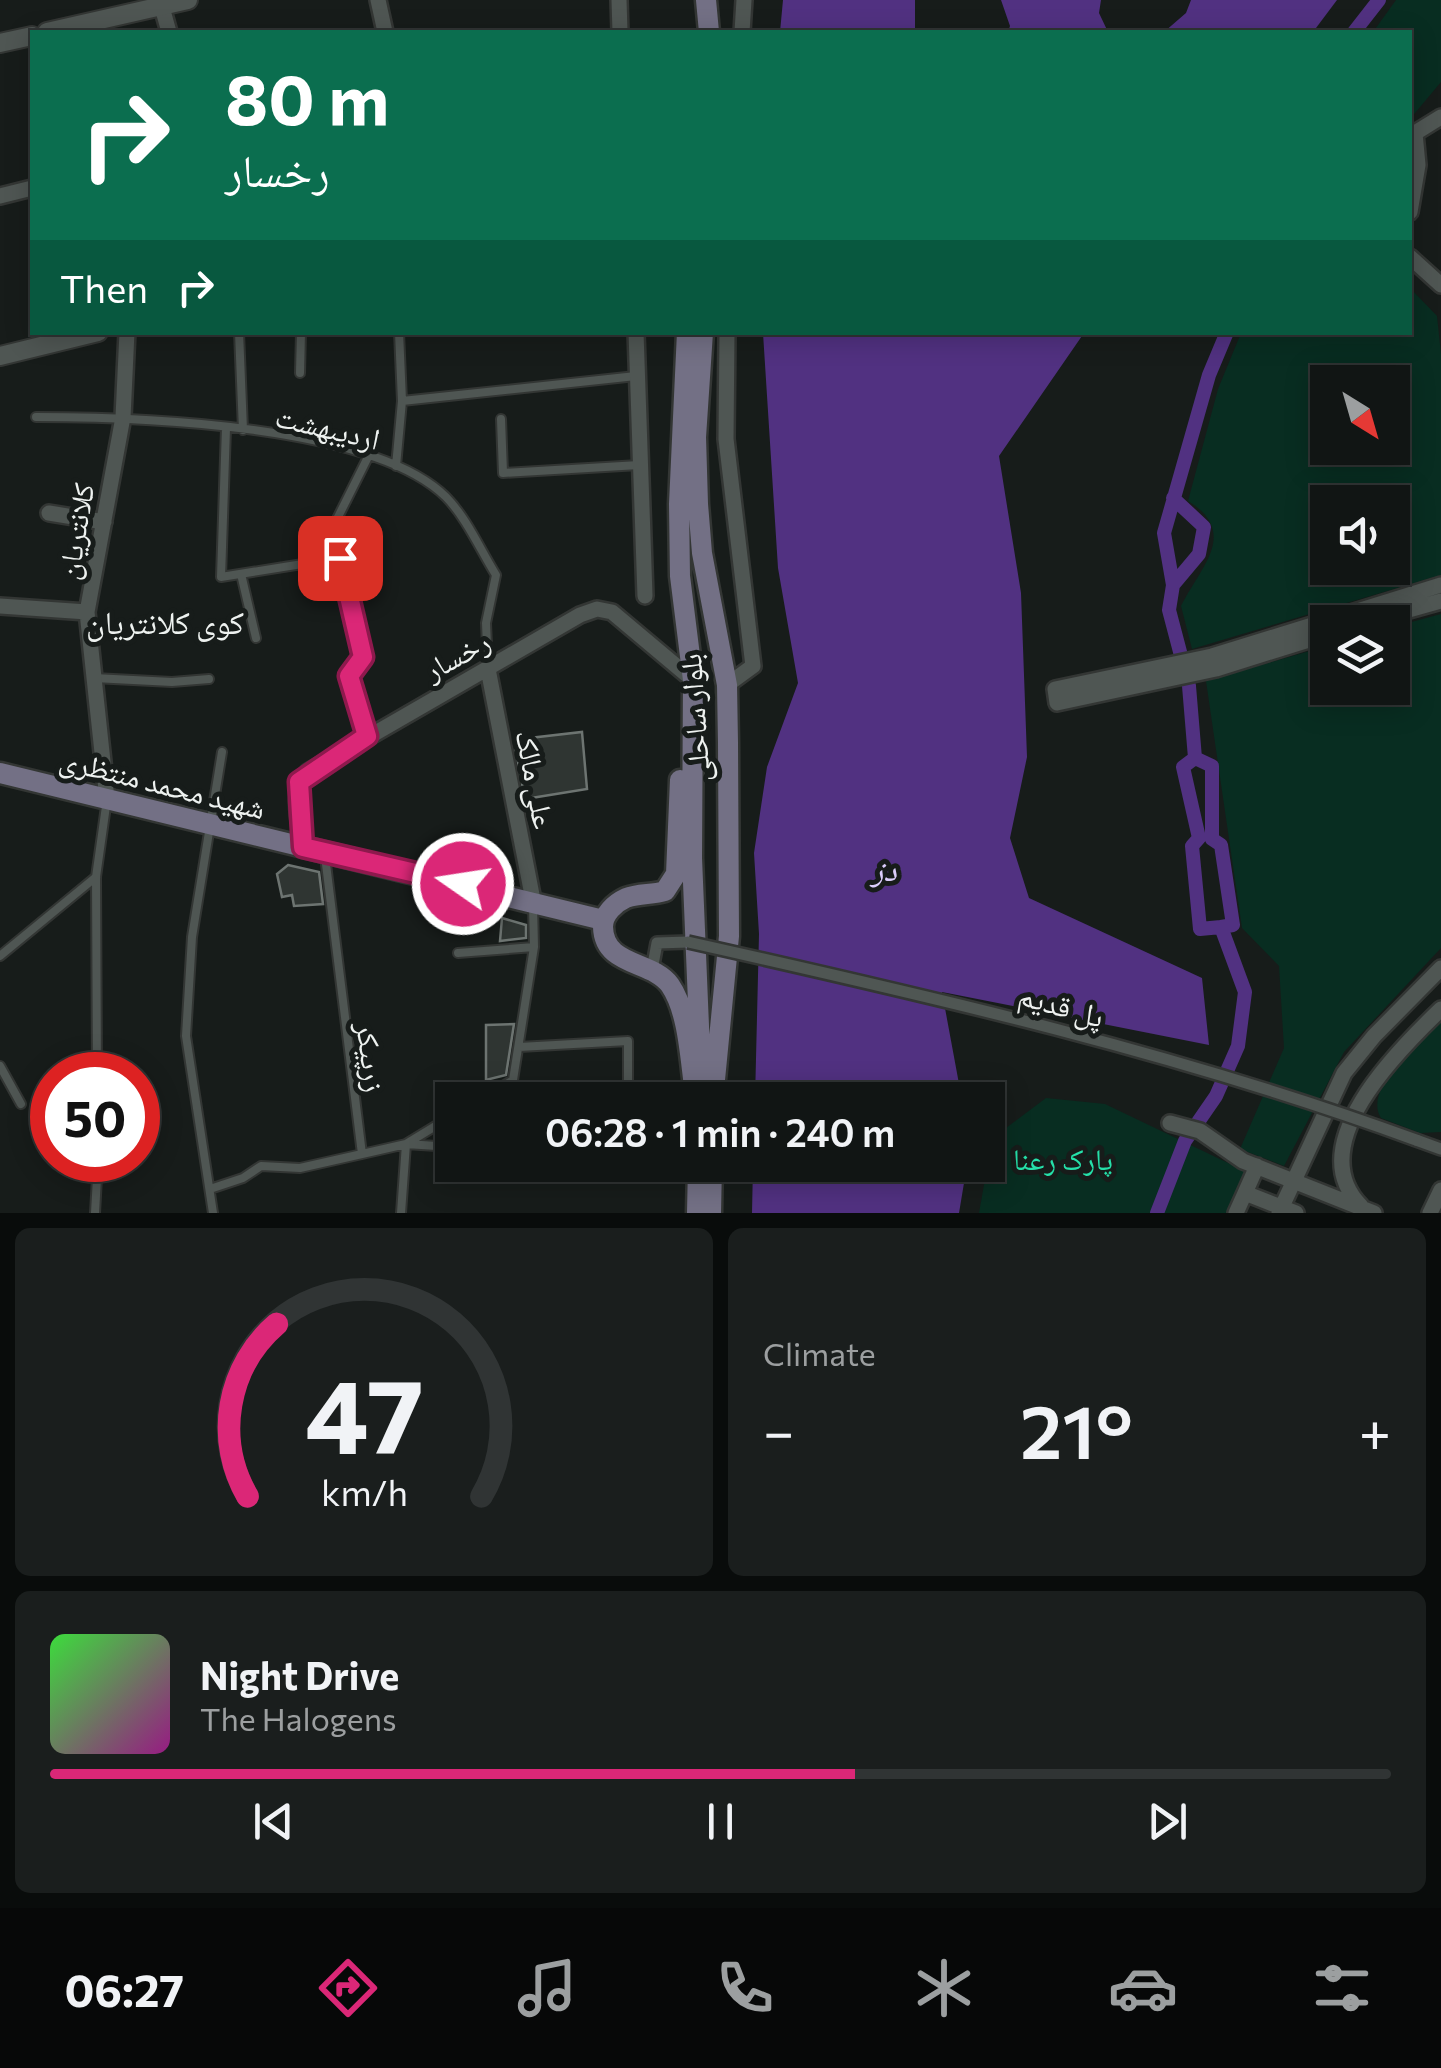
<!DOCTYPE html>
<meta charset="utf-8">
<style>
body{margin:0;font-family:Commissioner,"Noto Naskh Arabic",sans-serif;background:#1a1e1d;color:#f1f3f6;height:100vh;display:flex;flex-direction:column;font-size:38px;white-space:nowrap}
*{box-sizing:border-box;margin:0}
p{font-size:32px;color:#9c9fa0}
.icon{flex:none;width:55px;height:55px;fill:none;stroke:currentColor;stroke-width:2;stroke-linecap:round;stroke-linejoin:round}
.map{position:relative;height:1213px;overflow:hidden}
.details{display:flex;flex-direction:column;gap:15px;padding:15px;background:#090c0b;flex:1}
.details>*{flex:none}
.top-card{position:absolute;left:30px;top:30px;width:1382px;height:305px;border-radius:0px;box-shadow:0 5px 25px #0003,0 0 0 2px #303434;background:#0b6e4f;color:#fff;overflow:hidden}
.needle{width:65px;rotate:143deg}
.buttons{position:absolute;left:1310px;top:365px;display:grid;gap:20px}
.buttons a{display:grid;place-items:center;width:100px;height:100px;border-radius:0px;background:#111514;box-shadow:0 5px 25px #0003,0 0 0 2px #303434;font-size:50px}
.speed{position:absolute;left:30px;top:1052px;display:flex;gap:20px;font-size:50px;font-weight:700;text-align:center}
.speed>*{display:grid;place-content:center;width:130px;height:130px;border-radius:50%;background:#111514;box-shadow:0 5px 25px #0003,0 0 0 2px #303434;line-height:1}
.speed .limit{border:15px solid #d22;background:#fff;color:#111}
.pin{position:absolute;display:grid;place-items:center;width:85px;height:85px;color:#fff;margin:-42px;border-radius:20px;box-shadow:0 5px 15px #0006}
.me{position:absolute;width:110px;margin:-55px;rotate:283deg;stroke-linejoin:round;filter:drop-shadow(0 0 8px #0008)}
.turn{display:flex;align-items:center;gap:35px;height:210px;padding:0 30px;font-size:45px}
.turn .icon{width:130px;height:130px;stroke-width:2.5}
.turn b{display:block;font-size:70px;line-height:85px}
.then{display:flex;align-items:center;height:95px;padding:0 30px;background:#0003;gap:20px;font-size:38px}
.big{font-size:75px;font-weight:600;line-height:1.1}
.details .tile{flex:1;display:flex;flex-direction:column;justify-content:center;gap:15px;min-width:0;padding:0 35px;border-radius:15px;background:#1a1e1d}
.details .dial{align-items:center;gap:0}
.dial svg{height:260px;overflow:visible;fill:none;stroke:#303434;stroke-width:7;stroke-linecap:round;text-anchor:middle}
.dial text{fill:#f1f3f6;stroke:none}
.song{display:flex;align-items:center;gap:30px}
.cover{width:120px;height:120px;border-radius:15px;background:linear-gradient(135deg,hsl(120 70% 55%),hsl(310 70% 35%))}
.played{height:10px;border-radius:5px;background:linear-gradient(90deg,#db2777 60%,#303434 60%)}
.keys{display:flex;justify-content:space-around;direction:ltr}
.heat{display:flex;justify-content:space-between;align-items:center;font-size:55px;direction:ltr}
.details .tiles{flex:1;display:grid;gap:15px;grid-template-columns:1fr 1fr}
.tile:last-child{grid-column:span 2}
.trip{position:absolute;left:435px;top:1082px;width:570px;height:100px;border-radius:0px;background:#111514;box-shadow:0 5px 25px #0003,0 0 0 2px #303434;font-weight:600;line-height:100px;text-align:center}
.tab-bar{display:flex;height:160px;justify-content:space-around;align-items:center;background:#070808;color:#9c9fa0}
.tab-bar .icon{width:70px;height:70px}
.tab-bar .on{color:#db2777}
.tab-bar b{font-size:45px;color:#f1f3f6}
.map>svg:first-child{display:block}
</style>
<div class="map">
<svg width="1441" height="1213" viewBox="0 0 1441 1213">
<rect width="100%" height="100%" fill="#171c1a"/>
<!-- green -->
<path fill="#082d21" fill-rule="evenodd" d="M1396 0H1441V82L1410 119V32H1373Z
M1410 288 1437 316 1441 354V575L1192 649 1181 606C1200 567 1240 533 1188 501L1218 389 1241 333 1410 332ZM1328 382H1392V448H1328ZM1328 502H1392V568H1328Z
M1441 614V948L1344 1052 1284 1166 1240 1149 1284 1048 1279 966 1242 928 1206 681 1327 646 1328 688H1392L1393 627Z
M1441 1022V1132L1420 1133 1381 1118C1362 1088 1421 1041 1441 1022Z
M1046 1098 1105 1104 1253 1175 1237 1213H979L985 1179 1006 1128Z"/>
<!-- water -->
<path fill="#513181" d="M783 0H915V32H780Z
M1001 0H1101L1099 13 1108 32H1008L1010 26Z
M1191 0H1337L1313 32H1164L1186 13Z
M763 333H1084L999 456 1021 593 1027 757 1010 838 1029 898 1202 978 1209 1045 942 992 962 1100H755L759 934 754 853 767 767 798 683 778 568Z
M753 1165H967L959 1213H752Z"/>
<g fill="none" stroke-linecap="round" stroke-linejoin="round">
<!-- canal -->
<path stroke="#513181" stroke-width="14" d="M1354 32 1379 0
M1173 585 1199 554 1204 527 1173 498
M1195 758 1212 766V839L1221 845 1233 925 1221 927
M1157 1213 1185 1141 1216 1096 1238 1046 1245 992 1221 927 1200 929 1192 846 1199 838 1183 767 1195 758 1189 686 1169 610 1173 585 1164 533 1209 375 1227 332"/>
</g>
<!-- building -->
<path fill="#2f3532" stroke="#6d7471" stroke-width="2.5" d="M582 732 587 789 525 799 515 746 521 739Z
M288 865 319 872 323 904 294 906 292 895 282 897 277 874Z
M502 918 526 925V938L500 941Z
M514 1024 506 1075 486 1080V1025Z"/>
<g fill="none" stroke-linecap="round" stroke-linejoin="round">
<defs>
<path id="service" d="M239 332 243 430
M300 373 301 332
M402 401 636 376
M36 417C137 417 372 424 446 497 466 517 481 551 496 575L486 623 488 669
M501 419 503 473 639 465
M226 428 221 577 340 558
M396 466 402 401 399 332
M241 574 256 638
M94 678 172 682 209 679
M367 736 349 675 363 657 340 558 337 519 370 453
M325 856 362 1154 406 1144 401 1213
M458 953 534 947
M0 956 96 877
M519 1047 628 1041V1100
M0 1066 21 1104
M97 1075 96 877 107 799
M480 1100 513 1080 534 947 533 905
M406 1144 452 1116
M406 1144 452 1147
M213 1188 243 1178 261 1166 300 1168 362 1154
M95 1213 98 1160
M213 1213 186 1036 192 937 222 752"/>
<path id="pedestrian" d="M652 970 657 943 688 942
M1416 1140 1441 1149"/>
<path id="minor" d="M160 0 169 32
M378 0 385 32
M619 0 620 32
M742 32 744 0
M0 196 32 188
M1410 212 1418 165 1415 133 1441 117
M1410 257 1441 285
M636 332 645 596
M49 513 104 522
M0 606 87 612
M1366 622 1441 601
M1328 634 1216 669 1057 703 1055 689 1212 656 1441 585
M488 669 533 900
M727 685 753 666 726 439 727 332
M107 799 87 612 123 417 127 332
M303 847C300 822 290 792 308 772L580 615 597 609 612 612 693 680
M1170 1123 1200 1131 1243 1161 1374 1213
M1257 1166 1245 1193 1296 1213
M1361 1206C1301 1146 1397 1051 1441 1009
M1236 1213 1245 1193
M1279 1213 1344 1073 1374 1036 1441 968
M1430 1213 1441 1190"/>
<path id="tertiary" d="M47 32 188 0
M0 43 32 36
M0 356 98 332"/>
<path id="secondary" d="M706 0 709 32
M687 332 679 504 680 576 693 680 692 858 701 1074
M703 332 696 437 698 504 702 553 727 685 728 743 729 936 713 1100
M0 773 603 920
M680 780 676 874 665 891C652 895 639 893 626 898 615 903 603 914 603 927 604 967 652 960 670 985 690 1014 690 1066 696 1100
M697 1213 698 1165
M711 1213 712 1165"/>
</defs>
<!-- service casing -->
<use href="#service" stroke="#333634" stroke-width="12"/>
<!-- pedestrian casing -->
<use href="#pedestrian" stroke="#333634" stroke-width="16"/>
<!-- minor casing -->
<use href="#minor" stroke="#333634" stroke-width="20"/>
<!-- tertiary casing -->
<use href="#tertiary" stroke="#333634" stroke-width="22"/>
<!-- secondary casing -->
<use href="#secondary" stroke="#333634" stroke-width="25"/>
<!-- service -->
<use href="#service" stroke="#4f5653" stroke-width="8"/>
<!-- pedestrian -->
<use href="#pedestrian" stroke="#4f5653" stroke-width="11"/>
<!-- minor -->
<use href="#minor" stroke="#4f5653" stroke-width="15"/>
<!-- tertiary -->
<use href="#tertiary" stroke="#4f5653" stroke-width="18"/>
<!-- secondary -->
<use href="#secondary" stroke="#737085" stroke-width="20"/>
<defs>
<path id="pedestrian-bridge" d="M688 942C934 997 1179 1053 1416 1140"/>
</defs>
<!-- pedestrian-bridge casing -->
<use href="#pedestrian-bridge" stroke="#333634" stroke-width="16" stroke-linecap="butt"/>
<!-- pedestrian-bridge -->
<use href="#pedestrian-bridge" stroke="#4f5653" stroke-width="11"/>
</g>
<g fill="none" stroke-linecap="round" stroke-linejoin="round">
<defs>
<path id="route" d="M340 558 363 657 349 676 367 736 299 782 303 847 463 884"/>
</defs>
<!-- route casing -->
<use href="#route" stroke="#8e194d" stroke-width="25"/>
<!-- route -->
<use href="#route" stroke="#db2777" stroke-width="18"/>
</g>
<g text-anchor="middle" dominant-baseline="central" stroke-width="10" stroke-linejoin="round" paint-order="stroke">
<!-- street labels -->
<g font-size="30" fill="#eef2f0" stroke="#171c1a">
<text transform="translate(328 426) rotate(13)">اردیبهشت</text>
<text transform="translate(74 531) rotate(-80)">کلانتریان</text>
<text transform="translate(456 654) rotate(-29)">رخسار</text>
<text transform="translate(693 718) rotate(-94)">بلوار ساحلی</text>
<text transform="translate(537 779) rotate(79)">علی مالک</text>
<text transform="translate(163 782) rotate(14)">شهید محمد منتظری</text>
<text transform="translate(1062 1004) rotate(16)">پل قدیم</text>
<text transform="translate(373 1057) rotate(83)">زرپیکر</text>
</g>
<!-- park labels -->
<g font-size="30" fill="#25e0a9" stroke="#171c1a">
<text x="1063" y="1157">پارک رعنا</text>
</g>
<!-- neighbourhood labels -->
<g font-size="32" fill="#eef2f0" stroke="#171c1a">
<text x="165" y="621">کوی کلانتریان</text>
</g>
<!-- water labels -->
<g font-size="32" font-style="italic" fill="#dbcdfb" stroke="#171c1a">
<text x="884" y="868">دز</text>
</g>
</g>
</svg>
<div class="buttons">
<a><svg class="needle" viewBox="-14 -14 28 28"><path d="M0-13l5 13h-10z" fill="#e53935"/><path d="M0 13l5-13h-10z" fill="#9c9fa0"/></svg></a>
<a><svg class="icon" aria-label="sound" viewBox="0 0 24 24"><path d="M4 9h4l5-4v14l-5-4H4zM17 9q2 3 0 6"/></svg></a>
<a><svg class="icon" aria-label="layers" viewBox="0 0 24 24"><path d="M12 4l9 5-9 5-9-5zM3 14l9 5 9-5"/></svg></a>
</div>
<div class="speed"><div class="limit">50</div></div>
<div class="pin" style="left:340px;top:558px;background:#d93025"><svg class="icon" aria-label="arrive" viewBox="0 0 24 24"><path d="M6 21V4h12l-3 4 3 4H6"/></svg></div>
<svg class="me" style="left:463px;top:884px" viewBox="-20 -20 40 40"><circle r="17" fill="#db2777" stroke="#fff" stroke-width="3"/><path d="M0-11L8 9 0 5-8 9z" fill="#fff"/></svg>
<div class="trip">06:28 · 1 min · 240 m</div>
<div class="top-card">
<div class="turn"><svg class="icon" aria-label="right" viewBox="0 0 24 24"><path d="M7 20v-9h11M14 6l5 5-5 5"/></svg><div><b>80 m</b>رخسار</div></div>
<div class="then">Then<svg class="icon" aria-label="right" viewBox="0 0 24 24"><path d="M7 20v-9h11M14 6l5 5-5 5"/></svg></div>
</div>
</div>
<section class="details">
<div class="tiles">
<div class="tile dial"><svg viewBox="0 0 100 80">
<path d="M14 69A42 42 0 1 1 86 69"/>
<path d="M14 69A42 42 0 0 1 23 16" stroke="#db2777"/>
<text x="50" y="56" font-size="32" font-weight="700">47</text>
<text x="50" y="72" font-size="11">km/h</text>
</svg></div>
<div class="tile"><p>Climate</p>
<div class="heat"><a>−</a><b class="big">21°</b><a>+</a></div>
</div>
<div class="tile">
<div class="song"><i class="cover"></i><div><b>Night Drive</b><p>The Halogens</p></div></div>
<div class="played"></div>
<div class="keys"><svg class="icon" aria-label="previous" viewBox="0 0 24 24"><path d="M18 5L8 12l10 7zM5 5v14"/></svg><svg class="icon" aria-label="pause" viewBox="0 0 24 24"><path d="M8 5v14M16 5v14"/></svg><svg class="icon" aria-label="next" viewBox="0 0 24 24"><path d="M6 5l10 7-10 7zM19 5v14"/></svg></div>
</div>
</div>
</section>
<nav class="tab-bar">
<b>06:27</b>
<svg class="icon on" aria-label="directions" viewBox="0 0 24 24"><path d="M12 3l9 9-9 9-9-9zM9 14v-3h6M13 9l2 2-2 2"/></svg>
<svg class="icon" aria-label="music" viewBox="0 0 24 24"><path d="M9 18V5l10-2v13"/><circle cx="6" cy="18" r="3"/><circle cx="16" cy="16" r="3"/></svg>
<svg class="icon" aria-label="phone" viewBox="0 0 24 24"><path d="M5 4h4l2 5-3 2q2 4 5 5l2-3 5 2v4C11 20 4 13 5 4z"/></svg>
<svg class="icon" aria-label="climate" viewBox="0 0 24 24"><path d="M12 3v18M4 7l16 10M4 17L20 7"/></svg>
<svg class="icon" aria-label="car" viewBox="0 0 24 24"><path d="M5 17H2v-5l4-1 3-4h7l3 4 3 1v5h-3M9 17h6M6 11h13"/><circle cx="7" cy="17" r="2"/><circle cx="17" cy="17" r="2"/></svg>
<svg class="icon" aria-label="filters" viewBox="0 0 24 24"><path d="M4 7h16M4 17h16"/><circle cx="9" cy="7" r="2"/><circle cx="15" cy="17" r="2"/></svg>
</nav>
